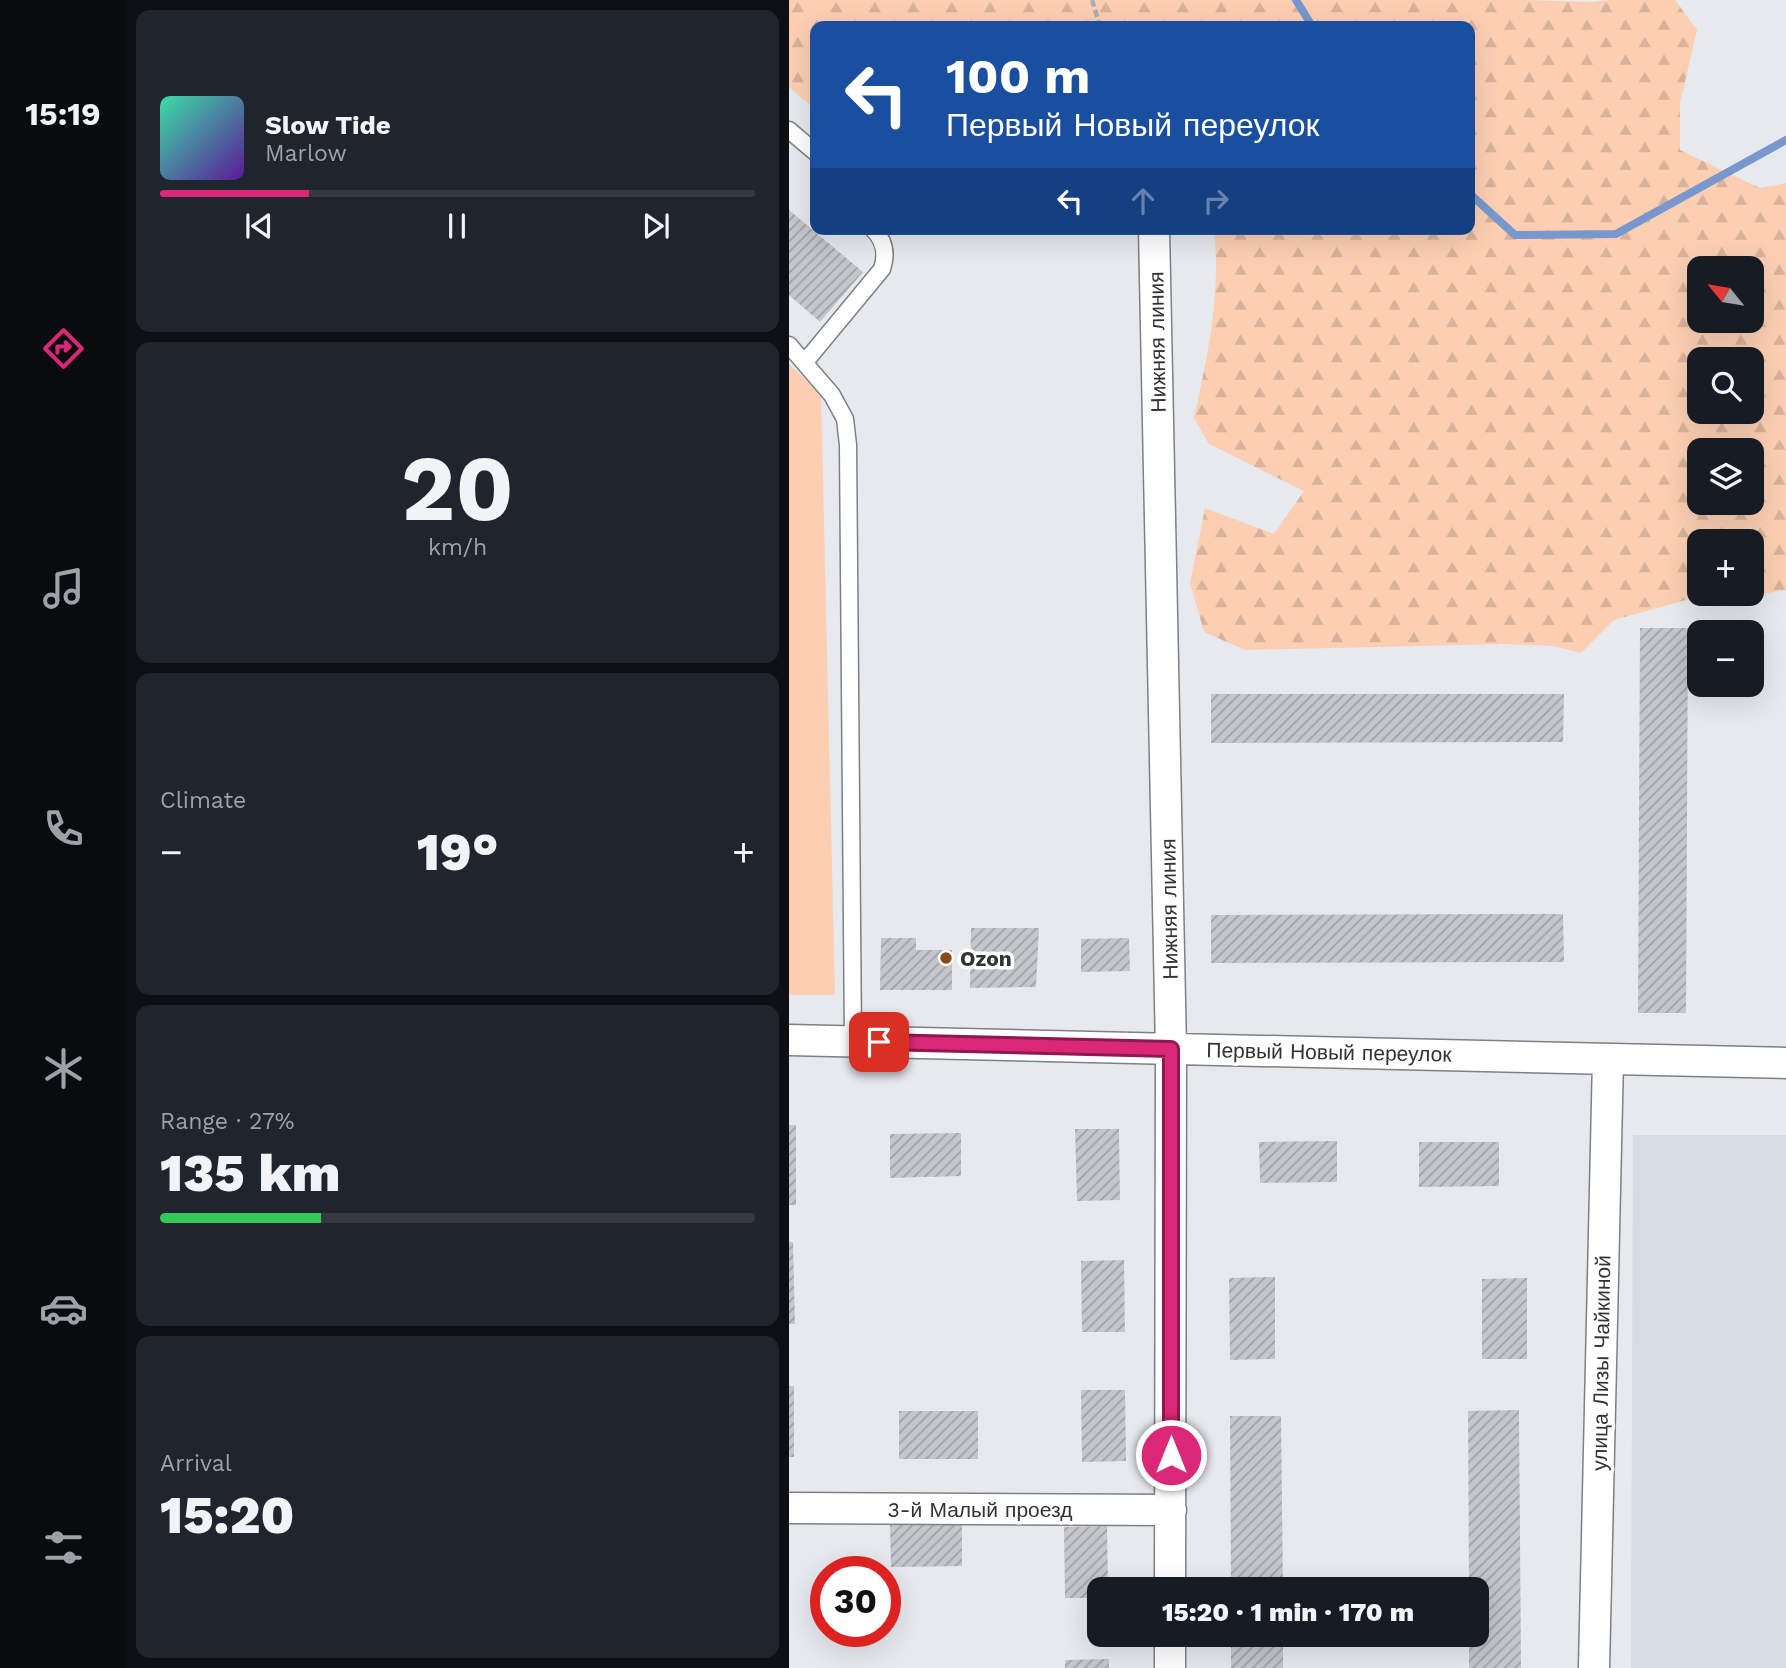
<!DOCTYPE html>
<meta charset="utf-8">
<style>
body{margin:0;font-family:"Work Sans",sans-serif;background:#20242c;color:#f1f3f6;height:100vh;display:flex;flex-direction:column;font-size:26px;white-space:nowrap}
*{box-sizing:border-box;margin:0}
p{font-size:23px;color:#9ea1a6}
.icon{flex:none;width:38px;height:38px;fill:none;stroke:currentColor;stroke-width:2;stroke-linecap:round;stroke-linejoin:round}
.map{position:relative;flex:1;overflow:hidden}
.drawer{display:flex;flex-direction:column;gap:10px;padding:10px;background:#0d0f14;width:663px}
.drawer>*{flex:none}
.top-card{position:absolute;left:21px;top:21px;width:665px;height:214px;border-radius:14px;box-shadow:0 7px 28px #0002;background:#1a4fa0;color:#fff;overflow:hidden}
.needle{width:46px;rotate:300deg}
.tools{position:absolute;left:898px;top:256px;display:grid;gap:14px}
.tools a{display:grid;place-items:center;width:77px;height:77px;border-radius:14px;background:#171b24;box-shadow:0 7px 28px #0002;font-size:35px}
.speed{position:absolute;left:21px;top:1556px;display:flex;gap:14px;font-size:35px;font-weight:700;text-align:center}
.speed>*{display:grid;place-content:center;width:91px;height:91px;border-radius:50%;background:#171b24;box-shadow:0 7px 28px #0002;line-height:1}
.speed .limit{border:10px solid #d22;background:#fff;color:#111}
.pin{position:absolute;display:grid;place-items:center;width:60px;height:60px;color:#fff;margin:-30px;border-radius:14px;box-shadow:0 4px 10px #0006}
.me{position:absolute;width:77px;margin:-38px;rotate:0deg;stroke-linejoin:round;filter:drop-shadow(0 0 5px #0008)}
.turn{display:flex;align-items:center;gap:24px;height:147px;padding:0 21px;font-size:32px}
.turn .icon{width:91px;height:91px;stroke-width:2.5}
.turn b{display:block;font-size:49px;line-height:60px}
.lanes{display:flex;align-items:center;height:66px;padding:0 21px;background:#0003;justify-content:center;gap:35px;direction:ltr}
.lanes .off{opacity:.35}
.big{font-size:52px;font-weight:800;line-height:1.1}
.drawer .tile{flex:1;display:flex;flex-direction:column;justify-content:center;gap:10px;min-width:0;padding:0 24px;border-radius:14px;background:#20242c}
.drawer .dial{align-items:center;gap:0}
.dial b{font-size:91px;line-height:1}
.song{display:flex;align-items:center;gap:21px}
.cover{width:84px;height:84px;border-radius:10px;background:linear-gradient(135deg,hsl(160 70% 55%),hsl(270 70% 35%))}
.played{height:7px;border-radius:4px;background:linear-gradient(90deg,#db2777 25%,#363941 25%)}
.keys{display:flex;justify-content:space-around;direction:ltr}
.heat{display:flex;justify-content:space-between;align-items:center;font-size:38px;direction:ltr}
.charge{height:10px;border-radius:5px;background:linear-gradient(90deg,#34c759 27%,#363941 0)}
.trip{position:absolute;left:298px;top:1577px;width:402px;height:70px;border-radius:14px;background:#171b24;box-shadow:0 7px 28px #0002;font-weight:800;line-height:70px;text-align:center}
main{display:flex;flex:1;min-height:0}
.dock{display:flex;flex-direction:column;width:126px;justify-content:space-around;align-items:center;background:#090b0e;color:#9ea1a6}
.dock .icon{width:49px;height:49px}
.dock .on{color:#db2777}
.dock b{font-size:32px;color:#f1f3f6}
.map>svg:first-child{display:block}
</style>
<main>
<nav class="dock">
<b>15:19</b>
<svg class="icon on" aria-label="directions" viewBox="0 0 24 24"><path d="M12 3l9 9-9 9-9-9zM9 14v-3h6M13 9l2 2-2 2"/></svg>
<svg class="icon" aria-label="music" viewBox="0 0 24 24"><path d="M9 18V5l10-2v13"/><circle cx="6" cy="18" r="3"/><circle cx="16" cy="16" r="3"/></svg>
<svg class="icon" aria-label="phone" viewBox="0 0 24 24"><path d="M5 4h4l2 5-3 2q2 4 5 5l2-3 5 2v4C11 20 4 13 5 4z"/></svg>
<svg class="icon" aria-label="climate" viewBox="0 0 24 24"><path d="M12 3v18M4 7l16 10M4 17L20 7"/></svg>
<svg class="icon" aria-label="car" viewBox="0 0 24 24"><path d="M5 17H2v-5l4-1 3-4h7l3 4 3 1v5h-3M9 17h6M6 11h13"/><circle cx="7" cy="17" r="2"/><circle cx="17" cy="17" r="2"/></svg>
<svg class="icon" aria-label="filters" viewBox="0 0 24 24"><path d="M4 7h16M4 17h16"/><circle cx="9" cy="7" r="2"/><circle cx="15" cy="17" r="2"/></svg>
</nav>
<section class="drawer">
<div class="tile">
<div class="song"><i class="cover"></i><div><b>Slow Tide</b><p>Marlow</p></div></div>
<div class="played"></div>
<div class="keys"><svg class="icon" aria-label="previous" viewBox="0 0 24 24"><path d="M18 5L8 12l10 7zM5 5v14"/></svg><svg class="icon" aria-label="pause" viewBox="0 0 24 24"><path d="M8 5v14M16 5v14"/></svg><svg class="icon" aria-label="next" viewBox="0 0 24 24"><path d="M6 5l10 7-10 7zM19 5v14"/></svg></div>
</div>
<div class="tile dial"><b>20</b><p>km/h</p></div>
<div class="tile"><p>Climate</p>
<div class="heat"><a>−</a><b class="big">19°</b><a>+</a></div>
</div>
<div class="tile"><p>Range · 27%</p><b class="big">135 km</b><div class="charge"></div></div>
<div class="tile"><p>Arrival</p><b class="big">15:20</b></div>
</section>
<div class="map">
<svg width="997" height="1668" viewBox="0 0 997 1668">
<defs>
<pattern id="forest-firs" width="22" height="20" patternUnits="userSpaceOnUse" patternTransform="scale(1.75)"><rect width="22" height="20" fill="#fccfb3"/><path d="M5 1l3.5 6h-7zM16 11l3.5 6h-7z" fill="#d8b29b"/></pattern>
<pattern id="building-hatch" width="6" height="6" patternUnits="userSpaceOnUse" patternTransform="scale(1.75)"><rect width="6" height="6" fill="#c4c6cb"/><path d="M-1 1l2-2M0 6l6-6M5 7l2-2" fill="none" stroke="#a0a1a6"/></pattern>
</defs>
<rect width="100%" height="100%" fill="#e6e9ee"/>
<!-- built -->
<path fill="#d5dce6" d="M844 1135H997V1668H842Z"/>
<!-- green -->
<path fill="#fccfb3" d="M0 364 32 394 46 995H0Z"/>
<!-- forest -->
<path fill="url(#forest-firs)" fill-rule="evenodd" d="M0 0H734L803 2 821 0H886L908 30 891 103V150L971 188 997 183V590L972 594 946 593H962V541H910V593H922L825 620 792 653 765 646 714 644 456 650 415 632 401 583 416 508 485 534 515 491 420 444 405 418C419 354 432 295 425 229H681V26H26V110L0 87ZM910 268H962V320H910ZM910 359H962V411H910ZM910 450H962V502H910Z"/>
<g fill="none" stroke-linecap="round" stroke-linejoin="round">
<!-- stream -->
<path stroke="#7898cd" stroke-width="8" d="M507 0 523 26
M681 194 726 235 827 234 997 140"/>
</g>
<!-- building -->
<path fill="url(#building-hatch)" d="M0 210 74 272 31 322 0 295Z
M851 628H899L897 1013H849Z
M422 694H775L774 742 422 743Z
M774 914 775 962 422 963V915Z
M182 928H250L247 987 181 988Z
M92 938H127V950H163V990H91Z
M340 938 341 971 292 972V939Z
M0 1125H7V1205H0Z
M286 1129H330L331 1200 288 1201Z
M172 1133V1176L101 1178V1134Z
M548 1141V1182L471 1183 470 1142Z
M630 1142H710V1186L630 1187Z
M0 1242H4L6 1324H0Z
M335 1260 336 1332H293L292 1261Z
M486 1277V1359L441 1360 440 1278Z
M738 1278V1359H693V1279Z
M0 1386H5V1457H0Z
M292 1390H336L337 1461 293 1462Z
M730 1410 732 1668H680V1634H688V1589H680L679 1411Z
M110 1411H189V1459H110Z
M441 1416H492L494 1589H442Z
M173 1522V1566L102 1567 101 1524Z
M318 1526 319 1589H310V1598H276L275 1527Z
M442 1634H494V1668H442Z
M320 1659V1668H276V1660Z"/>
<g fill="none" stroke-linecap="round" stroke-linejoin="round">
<defs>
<path id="lane" d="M0 130 26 152
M0 345 43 395 56 419 59 445 64 1041
M16 362 93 269C98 254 96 241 84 229"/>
<path id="street" d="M365 229 382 1049 381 1589
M0 1040 997 1063
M0 1508 382 1510
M381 1668V1634
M805 1668 819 1059"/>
</defs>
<!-- lane casing -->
<use href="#lane" stroke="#7d8084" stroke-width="19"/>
<!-- street casing -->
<use href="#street" stroke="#7d8084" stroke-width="33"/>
<!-- path -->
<path stroke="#aaacb0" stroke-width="4.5" stroke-dasharray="7 3.5" stroke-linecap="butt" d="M303 0 311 26"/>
<!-- lane -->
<use href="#lane" stroke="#fff" stroke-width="16"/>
<!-- street -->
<use href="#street" stroke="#fff" stroke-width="30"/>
</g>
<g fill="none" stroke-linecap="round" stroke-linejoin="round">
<defs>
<path id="route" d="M90 1042 382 1049V1455"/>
</defs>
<!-- route casing -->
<use href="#route" stroke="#8e194d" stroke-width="18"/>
<!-- route -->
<use href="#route" stroke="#db2777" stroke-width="12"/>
</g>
<!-- markers -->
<circle fill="#8a4916" stroke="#fff" stroke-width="2.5" cx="157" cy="958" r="7"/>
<g text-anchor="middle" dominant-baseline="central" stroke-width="7" stroke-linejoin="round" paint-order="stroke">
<!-- street labels -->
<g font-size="21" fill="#323335" stroke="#fff">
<text transform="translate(368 342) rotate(-91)">Нижняя линия</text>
<text transform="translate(380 909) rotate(-91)">Нижняя линия</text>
<text transform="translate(540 1052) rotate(1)">Первый Новый переулок</text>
<text transform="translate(812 1363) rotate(-89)">улица Лизы Чайкиной</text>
<text x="191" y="1509">3-й Малый проезд</text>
</g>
<!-- poi labels -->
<g font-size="21" font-weight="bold" fill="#323335" stroke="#fff" text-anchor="start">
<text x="171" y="958">Ozon</text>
</g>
</g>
</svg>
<div class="tools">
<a><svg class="needle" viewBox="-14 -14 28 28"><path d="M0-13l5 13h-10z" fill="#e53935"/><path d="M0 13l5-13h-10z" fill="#9ea1a6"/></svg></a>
<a><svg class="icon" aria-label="search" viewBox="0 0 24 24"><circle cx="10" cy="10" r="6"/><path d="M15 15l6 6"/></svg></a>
<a><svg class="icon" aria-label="layers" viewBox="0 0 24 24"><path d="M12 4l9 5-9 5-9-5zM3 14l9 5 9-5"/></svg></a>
<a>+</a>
<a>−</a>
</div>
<div class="speed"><div class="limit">30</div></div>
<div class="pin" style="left:90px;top:1042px;background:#d93025"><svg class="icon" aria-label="arrive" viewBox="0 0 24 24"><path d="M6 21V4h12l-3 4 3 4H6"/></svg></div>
<svg class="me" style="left:382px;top:1455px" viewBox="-20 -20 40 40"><circle r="17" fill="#db2777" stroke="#fff" stroke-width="3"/><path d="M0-11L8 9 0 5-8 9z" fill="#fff"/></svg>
<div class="trip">15:20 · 1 min · 170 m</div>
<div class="top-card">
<div class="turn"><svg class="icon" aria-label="left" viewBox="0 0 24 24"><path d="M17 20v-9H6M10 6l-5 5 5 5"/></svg><div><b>100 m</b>Первый Новый переулок</div></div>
<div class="lanes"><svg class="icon" aria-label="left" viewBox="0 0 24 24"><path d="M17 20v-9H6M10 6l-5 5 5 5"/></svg><svg class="icon off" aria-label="ahead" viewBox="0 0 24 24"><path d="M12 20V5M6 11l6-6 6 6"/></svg><svg class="icon off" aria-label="right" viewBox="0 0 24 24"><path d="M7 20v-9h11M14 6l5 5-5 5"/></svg></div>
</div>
</div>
</main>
